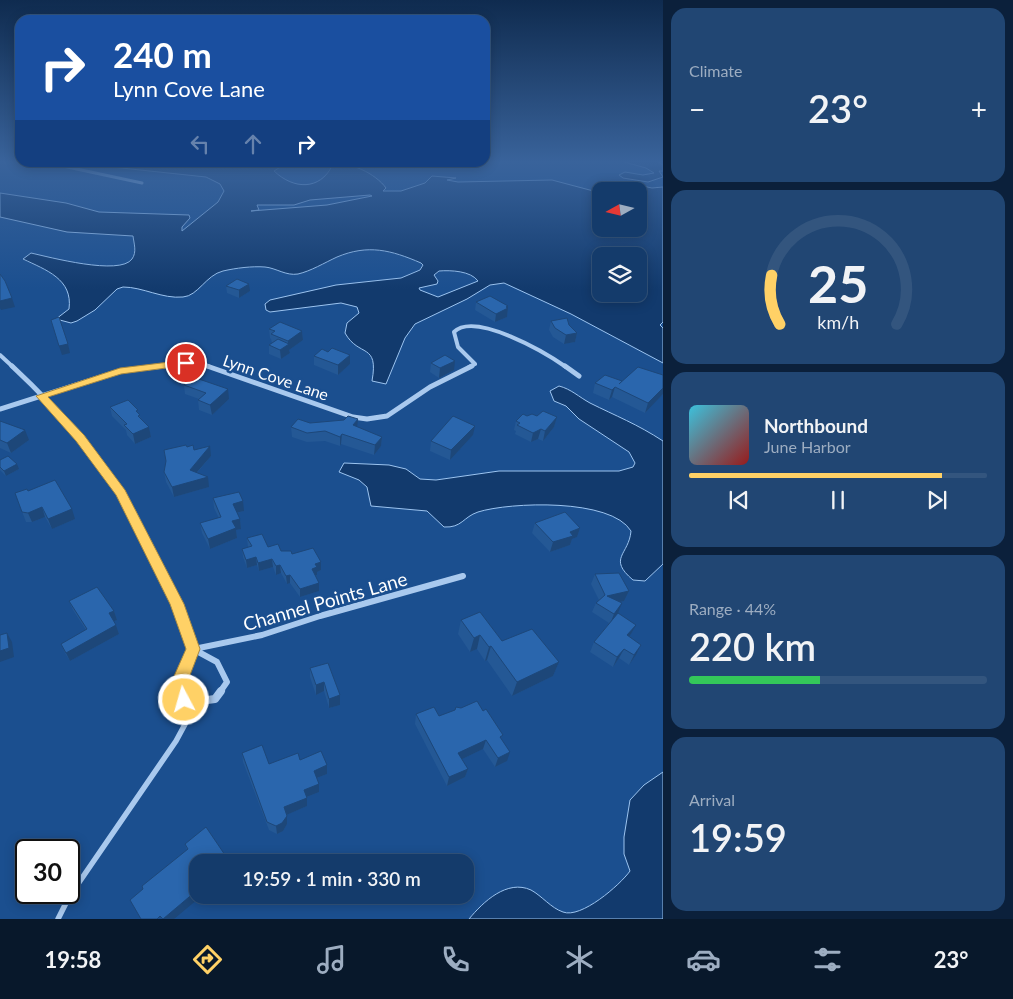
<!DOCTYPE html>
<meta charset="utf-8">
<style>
body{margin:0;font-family:Lato,sans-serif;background:#214673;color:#f1f3f6;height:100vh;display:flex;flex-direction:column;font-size:19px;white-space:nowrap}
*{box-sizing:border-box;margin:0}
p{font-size:16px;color:#9dadc1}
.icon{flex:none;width:28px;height:28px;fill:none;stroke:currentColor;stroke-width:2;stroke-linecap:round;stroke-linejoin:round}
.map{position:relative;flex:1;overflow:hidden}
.drawer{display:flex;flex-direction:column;gap:8px;padding:8px;background:#0b203b;width:350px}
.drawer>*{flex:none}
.banner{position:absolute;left:15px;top:15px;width:475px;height:152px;border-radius:15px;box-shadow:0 2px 12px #0003,0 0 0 1px #33557e;background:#1a4fa0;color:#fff;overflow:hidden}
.needle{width:32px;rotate:262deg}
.tools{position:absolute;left:592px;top:182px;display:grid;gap:10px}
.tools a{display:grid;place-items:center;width:55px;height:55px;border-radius:10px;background:#143b6b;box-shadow:0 2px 12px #0003,0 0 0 1px #33557e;font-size:25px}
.speed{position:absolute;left:15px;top:839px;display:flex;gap:10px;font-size:25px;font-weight:700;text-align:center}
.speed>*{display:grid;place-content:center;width:65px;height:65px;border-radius:50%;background:#143b6b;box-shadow:0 2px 12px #0003,0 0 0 1px #33557e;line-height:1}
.speed .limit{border:2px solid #111;border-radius:8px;background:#fff;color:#111}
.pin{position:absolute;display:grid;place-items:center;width:42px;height:42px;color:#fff;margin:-21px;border:2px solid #fff;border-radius:50%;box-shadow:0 1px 5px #0007}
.me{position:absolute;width:55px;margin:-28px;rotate:354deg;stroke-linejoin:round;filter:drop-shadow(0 0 4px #0008)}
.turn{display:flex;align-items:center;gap:18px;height:105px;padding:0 15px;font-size:22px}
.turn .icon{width:65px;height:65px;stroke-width:2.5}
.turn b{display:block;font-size:35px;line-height:42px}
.lanes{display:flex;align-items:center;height:48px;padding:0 15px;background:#0003;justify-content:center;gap:25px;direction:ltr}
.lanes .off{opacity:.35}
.big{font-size:38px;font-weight:600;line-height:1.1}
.drawer .card{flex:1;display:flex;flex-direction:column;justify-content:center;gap:8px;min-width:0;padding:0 18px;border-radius:15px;background:#214673}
.drawer .dial{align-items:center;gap:0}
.dial svg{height:130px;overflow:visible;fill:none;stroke:#33557e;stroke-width:7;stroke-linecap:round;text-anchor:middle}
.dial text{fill:#f1f3f6;stroke:none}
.song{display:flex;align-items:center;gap:15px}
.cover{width:60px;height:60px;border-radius:8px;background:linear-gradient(135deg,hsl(190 70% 55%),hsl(0 70% 35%))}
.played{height:5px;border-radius:2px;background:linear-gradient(90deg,#ffd166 85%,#33557e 85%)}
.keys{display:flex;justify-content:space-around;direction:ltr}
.heat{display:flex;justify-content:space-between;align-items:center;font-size:28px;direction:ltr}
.charge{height:8px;border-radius:4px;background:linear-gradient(90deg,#34c759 44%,#33557e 0)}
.trip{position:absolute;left:189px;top:854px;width:285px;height:50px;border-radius:15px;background:#143b6b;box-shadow:0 2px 12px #0003,0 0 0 1px #33557e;font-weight:600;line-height:50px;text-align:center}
.dock{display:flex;height:80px;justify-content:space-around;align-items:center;background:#08182b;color:#9dadc1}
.dock .icon{width:35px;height:35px}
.dock .active{color:#ffd166}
.dock b{font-size:22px;color:#f1f3f6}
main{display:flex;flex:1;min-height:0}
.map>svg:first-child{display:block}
</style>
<main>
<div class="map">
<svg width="663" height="919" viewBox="0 0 663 919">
<rect width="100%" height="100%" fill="#1b4f8f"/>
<!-- water -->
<path fill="#123a6d" stroke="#9cc4f0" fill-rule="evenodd" d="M621 161H656L663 165V171H659L663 177 648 182 623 178 619 175 625 172 643 175 654 173 646 168Z
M96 162 287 163 274 171C294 190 320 190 332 166 349 160 376 174 386 188L383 191H401L425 183 432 176 456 178 447 180 458 182 552 180 601 193V229H639V191H608L638 185 652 188 663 187V322L660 325 663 328V363L571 314 504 283 490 285 467 299 415 324 405 338 386 384 372 381C379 342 359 358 345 333L347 323 359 313 357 307 341 303 270 312 266 310 265 304 270 300 336 285 401 278 420 270 423 265 421 263C391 250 368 244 337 257 324 263 311 271 298 274 286 276 276 268 265 267 252 266 236 268 223 271 206 275 198 296 183 297 162 299 143 287 123 287L117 289 95 310 77 321 71 323 56 319 69 309C73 279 46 270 23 259L31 253C49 257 120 276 132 259 137 252 134 244 133 236L67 232 0 217V193L66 203 99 212 189 215 190 218 182 227V231L218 202 224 191 220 184 206 177 112 167ZM370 195 372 196 327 205 251 211 259 210 257 205H294L310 200ZM601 256H639V294H601ZM439 271C451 270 471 271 478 281L438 297 420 290 419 288 437 284 438 281 434 275Z
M559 386C571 389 579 397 590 403 616 416 637 424 663 441V564L645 581 633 580C607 558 629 555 631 531 611 498 510 502 478 512 463 517 462 528 444 527L427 511 371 506 367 487 359 480 339 472 344 463 389 465 406 469 420 479 436 480 499 471H619L633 467 635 463 629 452 579 419 566 406 554 401 550 391Z
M663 772V919H469C483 902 507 879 531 890 542 896 551 908 563 912 581 919 620 885 630 871L624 854V837L630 800 644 785Z"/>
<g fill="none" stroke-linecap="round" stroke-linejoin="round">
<!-- lane -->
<path stroke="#a9c9ee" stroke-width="5.5" d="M58 919 69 897 176 741 197 702"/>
<!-- street-far4 -->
<path stroke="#a9c9ee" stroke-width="3" d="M44 162 142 183"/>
<!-- street-far3 -->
<path stroke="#a9c9ee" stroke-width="4" d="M0 355 13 367
M154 367 196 362 210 367
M469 367 475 364 458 347 454 332C475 311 546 353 566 367"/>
<!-- street-far2 -->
<path stroke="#a9c9ee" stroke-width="5" d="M12 366C57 408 101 457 132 511
M207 366 353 417 367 419 387 416 430 387 472 366
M565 366 579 376
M0 409 120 371 164 366"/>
<!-- street-far1 -->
<path stroke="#a9c9ee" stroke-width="6" d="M132 510 161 568 193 649
M193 649 217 662 227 682 220 692
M194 649 262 635 320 616 463 576
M182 692 179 683 193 649"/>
<!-- street -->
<path stroke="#a9c9ee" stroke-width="8" d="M181 691 184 700 192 702 215 699 221 691"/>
</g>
<!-- wall -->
<path fill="#245895" d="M226 286 250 291 239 298 227 293Z
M476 302 508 308 507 317 495 322 475 310Z
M551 321 577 333 575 342 564 344 553 337 549 330Z
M269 329 302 331 303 340 289 350 290 353 281 359 269 354V345L272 343 271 339 270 338Z
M328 352 350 355V364L338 375 314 365V356Z
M431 363 454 370 439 378 430 372Z
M663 375V394L645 413 612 397 609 400 593 393 595 383 621 382Z
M184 385 229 399 212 415 199 410 198 400 199 399 185 394Z
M110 407 139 414 141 419 149 427 151 437 135 444 127 435 126 430 112 416Z
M527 416H537L557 417 554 427 543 441 538 439 531 442 515 434 516 431 514 430 516 421Z
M0 421 29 440 11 453 0 448Z
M310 423 357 427 382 437 381 446 374 455 341 444 340 446 325 441 307 442 292 437 291 427Z
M473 435 450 460 430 451 431 441Z
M187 447 211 456 197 473 209 487 174 497 166 482 164 472Z
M0 460 19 469 6 476 0 470Z
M28 491 75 519 52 529 45 517 32 522H26L15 493Z
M213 498 244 511 237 513 240 519 241 529 236 530 237 538 210 549 202 533 200 523 219 518 214 508Z
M535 523 580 528 577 537 572 539 570 545 550 552 532 533Z
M247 538 268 547 281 551 292 554 321 570 317 572V575L315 576 319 591 300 597 290 583 287 584 281 573 276 575 273 567 259 571 257 565 247 568 243 557 242 549 248 547Z
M595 574 629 591 624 601 619 602 618 613 636 625 629 637 641 645 636 655 629 665 619 658 613 667 590 652 594 642 609 623 592 612 596 603 599 600 591 584Z
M69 601 114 611 117 620 114 621 116 625 119 634 70 661 65 653 61 644 86 630 73 610Z
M461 620 502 641 559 662 553 676 512 696 487 660 485 661 477 649 470 652 458 634Z
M328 663 340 705 329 708 324 691 316 695 310 677V668Z
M416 714 439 716 502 739 507 761 495 767 483 749 462 759 468 769 465 777 447 786 415 724Z
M242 753 269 764 300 760 327 774 317 778 319 792 307 797V806L286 815 287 824 283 831 277 834 269 830 243 762Z
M206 827 198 895H210L201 903 198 899 143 889 187 850 185 844Z"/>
<!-- shaded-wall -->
<path fill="#1d4779" d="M249 284 250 291 239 298V290Z
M12 298 15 307 1 310 0 308V301Z
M508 306V309V308L507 317 495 322 496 314Z
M302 331 303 340 289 350 290 353 281 359 280 350 288 345V341Z
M577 333 575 342 564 344 566 335Z
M68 344 70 353 62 355 59 346Z
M350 355V364L338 375V365Z
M455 361 454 370 439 378 440 368Z
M615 387 612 397 609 400 612 390Z
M663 388V394L645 413 648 403Z
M228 389 229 399 212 415 210 405Z
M557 417 554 427 543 441 545 431Z
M358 419 357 428 353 425Z
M475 426 473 435 450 460 451 450Z
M149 427 151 437 135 444 133 434Z
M541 429 538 439 531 442 533 433Z
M25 430 29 440 11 453 7 443Z
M342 434 341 444 340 446V437Z
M382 437 381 446 374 455 375 445Z
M210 446 211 456 191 479 190 470Z
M17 464 19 469 6 476 4 471Z
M208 477 209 487 174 497 172 487Z
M243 501 244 511 235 513 233 504Z
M42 507 45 517 32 522 28 513Z
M72 509 75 519 52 529 48 519Z
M240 519 241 529 236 530 237 538 210 549 208 539 232 521Z
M580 528 577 537 572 539 570 545 550 552 553 542 570 532Z
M256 557 257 565 247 568 246 560Z
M272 559 273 567 259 571 258 563Z
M321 562V570L317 572V575L312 577V569L315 564Z
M280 565 281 573 276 575V566Z
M290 575V583L287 584 286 576Z
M319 583V591L300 597V589Z
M629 591 624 601 603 606 607 596Z
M622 603 618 613 610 624 614 614Z
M114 611 117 620 112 622 109 613Z
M116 625 119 634 70 661 66 653Z
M636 625 631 634 623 645 627 635Z
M7 633 12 642 14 657 0 662V651Z
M480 635 477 649 470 652 474 638Z
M641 645 636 655 629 665 634 655Z
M491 646 487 660 485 661 489 647Z
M624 649 619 658 613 667 617 657Z
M559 662 553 676 512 696 517 682Z
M324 682V691L316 695V685Z
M340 695V705L329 708V699Z
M486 740 483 749 456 762 458 753Z
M510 752 507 761 495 767 498 758Z
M327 765V774L314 779V771Z
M468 769 465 777 447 786 449 777Z
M319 784V792L304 798V790Z
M307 798V806L284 816V807Z
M287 816V824L283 831 277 834 276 826Z
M225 855 227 862H223L222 857Z
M195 892 198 899 174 919H163Z
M199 895H210L201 903 198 896Z"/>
<!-- building -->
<path fill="#2a66ad" stroke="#1d4779" d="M0 274 5 281 12 298 0 301Z
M237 279 249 284 239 290 226 286Z
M490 296 508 306 506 307 508 308 496 314 476 302Z
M59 317 68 344 59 346 51 320Z
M567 318 569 325 577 333 566 335 555 328 551 321Z
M280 322 302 331 288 341 271 334 275 331 269 329Z
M278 339 289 344 280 350 269 345Z
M332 348 350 355 338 365 314 356 322 349 328 352Z
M445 355 455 361 440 368 431 363Z
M638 367 663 375V388L648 403 615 387 612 390 595 383 605 375 622 381 619 384Z
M193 377 228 389 210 405 198 400 206 393 184 385Z
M128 400 138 410 136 411 140 415 138 416 149 427 133 434 124 425 127 424 110 407Z
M543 411 557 417 545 431 541 429 533 433 517 425 520 423 516 421 523 414 527 416 532 414 537 416Z
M348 416 358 419 353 425 382 437 375 445 342 434 340 437 325 431 307 433 291 427 298 419 310 423 344 420Z
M453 416 475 426 451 450 431 441Z
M0 421 25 430 7 443 0 440Z
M186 445 187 447 193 445 194 450 210 446 190 470 208 477 172 487 164 472 166 461 164 450Z
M8 456 17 464 4 471 0 467V460Z
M55 480 72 509 48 519 42 507 28 513 22 512 15 493 27 489 28 491Z
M239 492 243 501 233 504 240 519 232 521 236 528 208 539 200 523 221 517 213 498Z
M565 512 580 528 570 532 573 536 553 542 535 523Z
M262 534 268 547 278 544 281 551H291L292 554 313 548 321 562 315 564 317 567 312 569 319 583 300 589 290 575 286 576 280 565 276 566 272 559 258 563 256 557 246 560 242 549 252 546 247 538Z
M619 573 629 591 607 596 622 603 614 614 596 603 605 595 595 574Z
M97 587 114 611 109 613 116 625 66 653 61 644 87 629 69 601Z
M480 612 502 641 532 629 559 662 517 682 491 646 489 647 480 635 474 638 461 620Z
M618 613 636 625 627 635 641 645 634 655 624 649 617 657 594 642Z
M7 633 9 648 0 651V635Z
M328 663 340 695 329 699 324 682 316 685 310 668Z
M477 701 483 711 486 709 503 735 500 737 510 752 498 758 486 740 458 753 468 769 449 777 416 714 434 707 439 716 455 710 456 707 461 708Z
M262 745 269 764 298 753 300 760 321 751 327 765 314 771 319 784 304 790 307 798 284 807 287 816 282 823 276 826 267 822 242 753Z
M206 827 225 855 222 857 226 862H198V895L195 892 163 919 160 916 157 919H141L130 900 143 889 142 886 188 849 185 844Z"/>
<!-- sky -->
<linearGradient id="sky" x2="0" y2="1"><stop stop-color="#0f2b4f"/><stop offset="0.56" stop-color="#39639b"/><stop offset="1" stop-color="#39639b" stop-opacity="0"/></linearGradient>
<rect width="663" height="289" fill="url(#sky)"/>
<!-- route -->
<path fill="#ffd166" stroke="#a68842" d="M186 360 191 363 189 365 121 374 48 397 84 435 125 490 184 604 200 649 187 683 192 700 190 705 184 707 179 705 171 683 186 649 170 604 116 495 76 441 36 396 120 368Z"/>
<g text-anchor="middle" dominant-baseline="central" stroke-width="5" stroke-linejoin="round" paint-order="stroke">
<!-- street labels -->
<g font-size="16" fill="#fff" stroke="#1b4f8f">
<text transform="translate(276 377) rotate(19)">Lynn Cove Lane</text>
</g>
<!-- near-street labels -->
<g font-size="19" fill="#fff" stroke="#1b4f8f">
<text transform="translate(325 601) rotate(-16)">Channel Points Lane</text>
</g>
</g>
</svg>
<div class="tools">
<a><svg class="needle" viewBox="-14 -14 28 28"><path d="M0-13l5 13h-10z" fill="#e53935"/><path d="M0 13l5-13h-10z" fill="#9dadc1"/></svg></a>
<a><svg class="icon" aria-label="layers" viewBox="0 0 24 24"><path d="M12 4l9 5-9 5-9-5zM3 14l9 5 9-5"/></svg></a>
</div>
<div class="speed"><div class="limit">30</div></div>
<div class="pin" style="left:186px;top:363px;background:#d93025"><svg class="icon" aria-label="arrive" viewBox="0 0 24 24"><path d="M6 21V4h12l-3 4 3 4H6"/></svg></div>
<svg class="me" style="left:184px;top:700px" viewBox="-20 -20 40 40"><circle r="17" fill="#ffd166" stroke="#fff" stroke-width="3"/><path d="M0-11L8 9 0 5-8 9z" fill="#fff"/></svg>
<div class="trip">19:59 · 1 min · 330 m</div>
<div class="banner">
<div class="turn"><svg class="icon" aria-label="right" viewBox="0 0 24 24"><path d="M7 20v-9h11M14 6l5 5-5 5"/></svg><div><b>240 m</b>Lynn Cove Lane</div></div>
<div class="lanes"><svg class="icon off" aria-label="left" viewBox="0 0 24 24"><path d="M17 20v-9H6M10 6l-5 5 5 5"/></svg><svg class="icon off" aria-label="ahead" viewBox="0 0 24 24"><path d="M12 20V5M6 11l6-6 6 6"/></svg><svg class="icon" aria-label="right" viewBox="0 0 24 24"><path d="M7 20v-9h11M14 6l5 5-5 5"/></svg></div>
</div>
</div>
<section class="drawer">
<div class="card"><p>Climate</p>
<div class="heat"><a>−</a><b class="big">23°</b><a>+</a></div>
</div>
<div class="card dial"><svg viewBox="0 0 100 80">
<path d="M14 69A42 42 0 1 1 86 69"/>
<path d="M14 69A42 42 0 0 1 9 39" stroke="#ffd166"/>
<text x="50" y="56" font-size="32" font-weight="700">25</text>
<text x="50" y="72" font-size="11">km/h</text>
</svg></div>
<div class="card">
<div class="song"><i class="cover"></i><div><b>Northbound</b><p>June Harbor</p></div></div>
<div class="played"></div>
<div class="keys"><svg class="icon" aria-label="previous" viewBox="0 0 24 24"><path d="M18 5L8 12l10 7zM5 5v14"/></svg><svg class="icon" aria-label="pause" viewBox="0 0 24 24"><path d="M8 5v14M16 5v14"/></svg><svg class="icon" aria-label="next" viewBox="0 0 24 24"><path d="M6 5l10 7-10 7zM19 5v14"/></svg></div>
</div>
<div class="card"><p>Range · 44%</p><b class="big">220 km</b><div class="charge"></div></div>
<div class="card"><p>Arrival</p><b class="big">19:59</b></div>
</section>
</main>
<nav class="dock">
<b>19:58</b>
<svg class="icon active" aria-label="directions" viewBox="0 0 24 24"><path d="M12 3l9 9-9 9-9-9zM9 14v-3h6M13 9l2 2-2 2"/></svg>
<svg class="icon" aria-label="music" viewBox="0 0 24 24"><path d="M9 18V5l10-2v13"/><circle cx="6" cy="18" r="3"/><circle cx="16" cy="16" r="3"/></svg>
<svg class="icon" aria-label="phone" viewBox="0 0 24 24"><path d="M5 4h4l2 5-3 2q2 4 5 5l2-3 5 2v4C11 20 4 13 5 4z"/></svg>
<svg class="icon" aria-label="climate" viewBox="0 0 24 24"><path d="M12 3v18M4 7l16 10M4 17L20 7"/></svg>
<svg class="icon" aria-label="car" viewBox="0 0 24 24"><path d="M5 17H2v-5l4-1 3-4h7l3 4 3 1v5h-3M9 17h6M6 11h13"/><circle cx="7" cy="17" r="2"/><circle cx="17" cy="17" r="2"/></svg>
<svg class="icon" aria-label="filters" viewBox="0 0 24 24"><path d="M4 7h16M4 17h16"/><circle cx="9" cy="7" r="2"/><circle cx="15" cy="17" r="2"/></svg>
<b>23°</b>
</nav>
